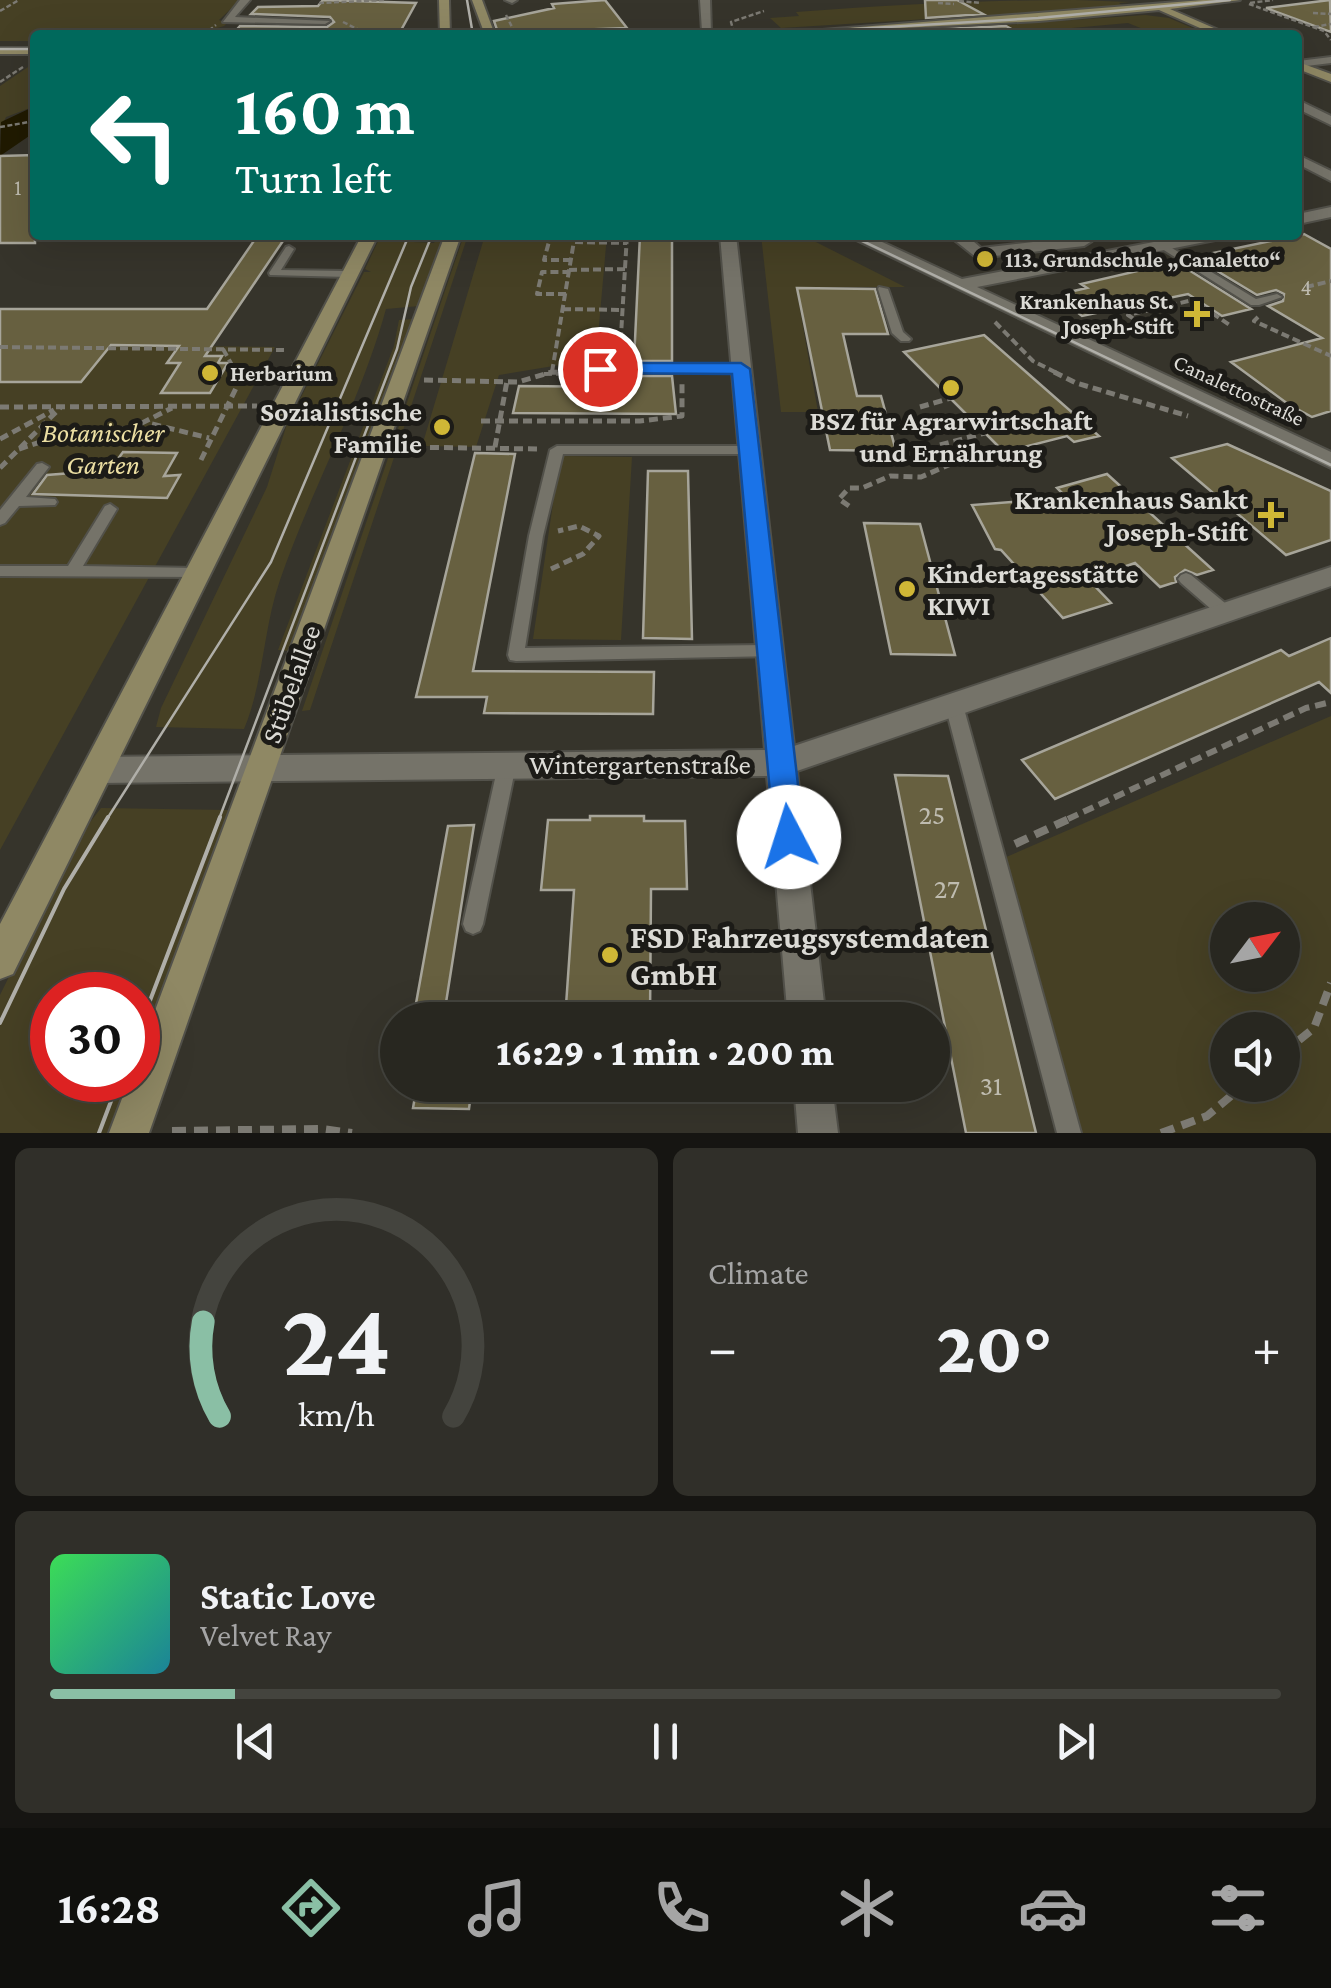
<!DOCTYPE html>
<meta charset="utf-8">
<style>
body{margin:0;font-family:"Crimson Pro",serif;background:#302f29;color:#f1f3f6;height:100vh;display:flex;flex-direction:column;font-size:38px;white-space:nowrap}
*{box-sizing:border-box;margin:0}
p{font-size:32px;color:#a5a5a5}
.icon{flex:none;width:55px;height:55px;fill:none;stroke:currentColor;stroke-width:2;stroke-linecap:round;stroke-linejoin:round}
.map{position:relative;height:1133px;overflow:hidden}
.side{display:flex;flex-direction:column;gap:15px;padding:15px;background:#161512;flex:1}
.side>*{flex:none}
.banner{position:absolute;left:30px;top:30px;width:1272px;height:210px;border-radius:10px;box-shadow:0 10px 40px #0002,0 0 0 2px #44443e;background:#00695c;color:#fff;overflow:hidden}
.needle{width:65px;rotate:58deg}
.controls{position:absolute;left:1210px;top:902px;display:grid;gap:20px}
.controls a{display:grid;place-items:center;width:90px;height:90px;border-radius:50%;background:#282720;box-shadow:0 10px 40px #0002,0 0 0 2px #44443e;font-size:50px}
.speed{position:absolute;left:30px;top:972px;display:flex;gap:20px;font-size:50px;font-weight:700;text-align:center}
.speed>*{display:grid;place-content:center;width:130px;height:130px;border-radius:50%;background:#282720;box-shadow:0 10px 40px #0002,0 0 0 2px #44443e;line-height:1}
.speed .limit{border:15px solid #d22;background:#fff;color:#111}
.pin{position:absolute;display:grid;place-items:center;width:85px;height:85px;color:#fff;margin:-42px;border:5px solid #fff;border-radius:50%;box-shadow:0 2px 10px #0007}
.me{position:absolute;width:110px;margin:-55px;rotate:355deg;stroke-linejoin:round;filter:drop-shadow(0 0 8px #0008)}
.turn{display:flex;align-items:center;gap:35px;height:210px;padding:0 40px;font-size:45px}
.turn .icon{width:130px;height:130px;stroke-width:2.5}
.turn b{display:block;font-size:70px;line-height:85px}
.big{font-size:75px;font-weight:800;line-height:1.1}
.side .tile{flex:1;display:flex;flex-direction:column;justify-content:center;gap:15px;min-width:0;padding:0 35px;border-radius:15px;background:#302f29}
.side .dial{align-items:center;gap:0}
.dial svg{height:260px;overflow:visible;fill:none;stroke:#44443e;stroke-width:7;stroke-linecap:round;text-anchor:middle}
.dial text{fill:#f1f3f6;stroke:none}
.song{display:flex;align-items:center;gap:30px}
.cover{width:120px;height:120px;border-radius:15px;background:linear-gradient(135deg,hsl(130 70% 55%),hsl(190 70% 35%))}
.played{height:10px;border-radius:5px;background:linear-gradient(90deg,#8abfa5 15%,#44443e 15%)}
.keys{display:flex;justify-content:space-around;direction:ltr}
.heat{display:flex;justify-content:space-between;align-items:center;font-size:55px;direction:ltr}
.side .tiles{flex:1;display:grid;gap:15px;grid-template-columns:1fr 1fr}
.tile:last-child{grid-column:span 2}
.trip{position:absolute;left:380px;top:1002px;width:570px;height:100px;border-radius:50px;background:#282720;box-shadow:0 10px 40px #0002,0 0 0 2px #44443e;font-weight:800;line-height:100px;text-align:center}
.dock{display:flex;height:160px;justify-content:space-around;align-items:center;background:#10100d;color:#a5a5a5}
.dock .icon{width:70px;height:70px}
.dock .current{color:#8abfa5}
.dock b{font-size:45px;color:#f1f3f6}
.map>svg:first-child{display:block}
</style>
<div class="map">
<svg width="1331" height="1133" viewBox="0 0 1331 1133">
<rect width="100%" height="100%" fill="#36342b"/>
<!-- green -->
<path fill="#464024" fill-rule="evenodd" d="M0 0H240L219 20 227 23 224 26 194 35H35V41H0Z
M1075 0 1131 2 1119 3 1125 7 781 28 770 18 799 16 796 12C891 5 981 0 1075 0Z
M1145 15 1169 18 1209 35H1158L1128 23 995 35H860Z
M31 65H35V106L6 117 0 130V86Z
M381 235H418L413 242 434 243 438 235H445L419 306 386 309C360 403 312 488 280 580 263 629 264 681 244 729L156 727 161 708 267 487 286 427 364 272H371L365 269Z
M464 235H468L310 710 302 711Z
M485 235H607L596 359 499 375 476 447 422 446Z
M761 235H802L905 287H796L818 412H781Z
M414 319 289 651 278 650 394 346 399 320Z
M0 344 275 347 0 850Z
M560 456 632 457 621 640 533 639Z
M1331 716V1133H1078L1004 858ZM1228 920H1282V975H1228ZM1228 1030H1282V1085H1228Z
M101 808 229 810 138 1055V995H52V1080H128L108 1133H0V995L77 839Z"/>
<!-- water -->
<path fill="#201a00" d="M35 106V132L0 156 1 122Z"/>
<!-- building -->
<path fill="#676040" stroke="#a7a59a" stroke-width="2.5" d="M323 0 416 3 400 32 232 35 240 26 327 27 334 22 330 17 251 14 258 7 318 6Z
M605 0 627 28 498 33 494 21 554 8 552 4Z
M925 0H957L983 14 926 18Z
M1330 0 1331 32 1266 8Z
M1006 26 1022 35H927V30Z
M35 155V243H0V156Z
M1304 234 1331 249V411L1312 417 1288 404 1231 362 1322 338 1268 306 1283 301 1284 294 1276 290 1257 295 1194 257Z
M258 235H287L205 356H222L218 363H228L210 393H161L180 363H167L179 346 111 345 81 382H0V309H207Z
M640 235H672V361H634Z
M1176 262 1251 309 1222 316 1188 294 1082 316 1060 299 1074 296 1069 292 1087 288 1081 284Z
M797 288 875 289 888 334H843L857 396H881L896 451 830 450Z
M984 335 1025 371 1099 436 1074 442 1067 436 1004 452 904 352Z
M672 376 676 414 513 413 519 386 628 387V377L633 376Z
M1227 444 1331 491V540L1286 555 1172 458Z
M123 452 177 453 164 476 180 475 167 498 33 494 47 475 110 470Z
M475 453 515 454 473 671 654 672 653 714 484 713 487 697H416Z
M648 471H688L692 639 643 638Z
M1107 474 1213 570 1197 575 1185 570 1175 577 1176 582 1160 587 1135 563 1088 579 1111 603 1063 618 1001 550 995 549 972 505 1067 498 1057 488Z
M864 523 920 524 955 655 891 654Z
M1331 638V693L1319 682 1055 799 1022 760 1281 650 1289 656Z
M895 775 948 776 1036 1133H966Z
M590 816H644V821H685L687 889H651L650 1020H565L574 890H541L548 820H590Z
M474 825 445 1009H415L448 826Z
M417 1085H472L469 1109 413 1108Z"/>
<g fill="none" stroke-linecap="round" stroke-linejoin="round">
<defs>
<path id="lane" d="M1121 33 1124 34 1125 35H1118Z
M1162 242 1256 299 1277 294 1282 297 1259 305H1251L1159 247 1157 245Z
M289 246 294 249 281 270 348 271 353 274 348 277 270 275 269 273 286 247Z
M879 287 888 289 903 332 911 339 909 341H901L892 333 878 289Z
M600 365H741L747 369 741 373 596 372V366Z
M557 446H751L758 450 751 454H563L543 536 525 648 771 645 777 646 779 651 777 656 516 661 510 660 508 655 529 536 550 450Z
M42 463 49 467 26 497 55 499 57 502 55 505 19 506 5 523 0 525V510L37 464Z
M110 504 117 509 83 566 196 568 204 573 201 577 0 576V566H68L105 506Z
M1186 573 1191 575 1231 608 1233 612 1231 616H1219L1181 583 1178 579 1181 575Z
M954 698 960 700 963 705 1081 1133H1057L945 705 948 700Z
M507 757 513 759 516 765 483 924 480 931 473 934 466 931 463 924 498 765 501 759Z"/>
<path id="street" d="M240 0H250L235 17 330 21 325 24 223 22Z
M505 0H517L512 3Z
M700 0H710L711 33 702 31Z
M1331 57V63L1298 67V61Z
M1298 100 1331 116V125L1298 109Z
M1298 155 1331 171V181L1298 164Z
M1331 207V217L1298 224V214Z
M720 235H736L794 746 1331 567V586L797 771 826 1020H788L767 776 98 783 87 779 83 770 87 761 98 757 765 750Z
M846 235H867L962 279 1190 235H1223L1215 240 977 287 1331 452V468Z
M948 235H966L981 248 1084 236 1092 241 1084 246 977 258Z
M794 1085H832L838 1133H798Z"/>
<path id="secondary" d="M439 0H449L450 35H440Z
M472 0H482L495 35H485Z
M1203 0H1240L1170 9 1230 35H1216L1159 10 1039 21 760 35Z
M0 48H35V54H0Z
M1298 62 1331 74V82L1298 69Z
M362 235H378L13 974 0 979V924Z
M445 235H461L149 1133H109L129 1080H138V1056Z"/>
</defs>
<!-- lane casing -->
<use href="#lane" stroke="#52514a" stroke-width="4"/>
<!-- street casing -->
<use href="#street" stroke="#52514a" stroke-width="4"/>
<!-- secondary casing -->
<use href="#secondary" stroke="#52514a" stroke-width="4"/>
<!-- path-far4 -->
<path stroke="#7c7a73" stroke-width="2.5" stroke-dasharray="5 2.5" stroke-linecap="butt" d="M959 1 981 3
M319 3 385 0
M938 3 954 4
M1250 3 1273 0
M1249 4 1324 31 1331 40
M0 11 19 0
M1313 13 1331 14
M506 15 516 35
M343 22 369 35
M1314 27 1331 24
M720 33 749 31
M734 33 731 22 764 11
M203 35 216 25
M607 35 689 33
M0 82 23 67
M0 127 35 121"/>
<!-- path-far3 -->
<path stroke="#7c7a73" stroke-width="4" stroke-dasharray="8 4" stroke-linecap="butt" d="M575 242 627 243
M571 260H544L550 238H575
M569 270 625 269
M1306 287 1331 281
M566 294H537L542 272H569
M563 309 623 310
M1258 317 1254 321 1331 356
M995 322 1033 361 1059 374
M1143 325 1128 315 1193 300 1231 326
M0 347 287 350
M223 349 237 374
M620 352 627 235
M552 372 575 235
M544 374 584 373"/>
<!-- path-far2 -->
<path stroke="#7c7a73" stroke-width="5" stroke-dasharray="9 5" stroke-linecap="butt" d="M1054 372 1076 383 1188 416
M424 380 518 382 552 372 584 373
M0 407 257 406
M920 407 951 398
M481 421H640L682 416V382
M152 424 209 438
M0 439 54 410
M940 445 985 433
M402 447 539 449
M495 447 507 381
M19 449 65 434 132 428 172 408
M201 460 240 380 236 372
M0 468 61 407
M849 506 839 499 849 488H862L890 476 921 477 951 464
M551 569 583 554 599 536 579 526 558 531"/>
<!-- path-far1 -->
<path stroke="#7c7a73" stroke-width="6" stroke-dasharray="11 6" stroke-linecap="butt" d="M1068 819 1306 708 1331 702"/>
<!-- path -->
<path stroke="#7c7a73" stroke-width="8" stroke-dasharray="14 8" stroke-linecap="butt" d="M1015 844 1073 817
M1282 1054 1314 1028 1331 983
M172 1131 322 1129 352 1133
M1161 1133 1207 1116 1244 1085"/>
<!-- lane -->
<use href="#lane" fill="#757369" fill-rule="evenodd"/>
<!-- street -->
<use href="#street" fill="#757369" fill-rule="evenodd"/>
<!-- secondary -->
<use href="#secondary" fill="#8f8864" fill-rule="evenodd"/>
<!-- tram-far1 -->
<path stroke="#b0afa9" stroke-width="2.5" d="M467 0 473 35
M753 35 1038 18 1230 0
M0 49H35
M850 235 1331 465
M107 819 271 562 409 235
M219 819 397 349 411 287 432 235"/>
<!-- tram -->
<path stroke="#b0afa9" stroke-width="4" d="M0 1023 64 889 108 817
M138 1032 220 817
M99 1133 119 1080"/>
</g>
<!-- route -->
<path fill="#1a73e8" stroke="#114b97" stroke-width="2.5" d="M600 363H741L750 369 804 837 799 846 789 850 779 846 774 837 732 374 594 373V365Z"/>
<!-- markers -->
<g fill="#d0b736" stroke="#1c1b17" stroke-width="4">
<circle cx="985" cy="259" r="10"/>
<path d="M1192 299h10v10h10v10h-10v10h-10v-10h-10v-10h10z"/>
<circle cx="210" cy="373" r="10"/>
<circle cx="951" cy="388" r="10"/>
<circle cx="442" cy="427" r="10"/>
<path d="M1266 500h10v10h10v10h-10v10h-10v-10h-10v-10h10z"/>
<circle cx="907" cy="589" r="10"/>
<circle cx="610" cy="955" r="10"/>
</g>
<g text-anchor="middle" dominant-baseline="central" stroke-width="10" stroke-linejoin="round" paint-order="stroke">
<!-- number labels -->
<g font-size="22" fill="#bfbcb0">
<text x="18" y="187">1</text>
<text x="1306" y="287">4</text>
</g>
<!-- far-poi labels -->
<g font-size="22" font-weight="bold" fill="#dcdbd6" stroke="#1c1b17" text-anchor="start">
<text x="1005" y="259">113. Grundschule „Canaletto“</text>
<text x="1174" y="301" text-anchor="end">Krankenhaus St.<tspan x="1174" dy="25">Joseph-Stift</tspan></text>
<text x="230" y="373">Herbarium</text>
</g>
<!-- far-street labels -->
<g font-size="22" fill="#dcdbd6" stroke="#1c1b17">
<text transform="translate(1239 390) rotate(25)">Canalettostraße</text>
</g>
<!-- poi labels -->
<g font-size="28" font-weight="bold" fill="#dcdbd6" stroke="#1c1b17" text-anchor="end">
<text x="422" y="411">Sozialistische<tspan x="422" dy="32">Familie</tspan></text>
<text x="951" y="420" text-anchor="middle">BSZ für Agrarwirtschaft<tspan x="951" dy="32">und Ernährung</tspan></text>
<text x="1248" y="499">Krankenhaus Sankt<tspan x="1248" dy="32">Joseph-Stift</tspan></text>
<text x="927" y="573" text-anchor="start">Kindertagesstätte<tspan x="927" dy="32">KIWI</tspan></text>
</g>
<!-- park labels -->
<g font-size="28" font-style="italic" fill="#ebdea2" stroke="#1c1b17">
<text x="103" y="432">Botanischer<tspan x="103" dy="32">Garten</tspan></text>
</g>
<!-- street labels -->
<g font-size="28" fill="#dcdbd6" stroke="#1c1b17">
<text transform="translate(291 684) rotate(-70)">Stübelallee</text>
<text x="640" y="764">Wintergartenstraße</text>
</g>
<!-- near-number labels -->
<g font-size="28" fill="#bfbcb0">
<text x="932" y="814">25</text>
<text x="947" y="888">27</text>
<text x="991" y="1085">31</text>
</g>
<!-- near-poi labels -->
<g font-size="32" font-weight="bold" fill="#dcdbd6" stroke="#1c1b17" text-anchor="start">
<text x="630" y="937">FSD Fahrzeugsystemdaten<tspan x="630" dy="37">GmbH</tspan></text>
</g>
</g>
</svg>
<div class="controls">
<a><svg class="needle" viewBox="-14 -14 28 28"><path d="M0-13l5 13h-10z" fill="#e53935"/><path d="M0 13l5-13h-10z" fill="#a5a5a5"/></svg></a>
<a><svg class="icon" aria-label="sound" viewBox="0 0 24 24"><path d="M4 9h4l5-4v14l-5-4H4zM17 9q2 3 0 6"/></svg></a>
</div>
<div class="speed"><div class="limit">30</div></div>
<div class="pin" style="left:600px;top:369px;background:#d93025"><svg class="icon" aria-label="arrive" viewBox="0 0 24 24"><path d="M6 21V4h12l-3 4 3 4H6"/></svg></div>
<svg class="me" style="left:789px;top:837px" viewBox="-20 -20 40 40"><circle r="19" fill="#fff"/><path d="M0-13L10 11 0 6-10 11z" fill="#1a73e8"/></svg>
<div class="trip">16:29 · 1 min · 200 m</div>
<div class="banner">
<div class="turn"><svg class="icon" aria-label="left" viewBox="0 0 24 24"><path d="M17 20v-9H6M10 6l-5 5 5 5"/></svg><div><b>160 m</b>Turn left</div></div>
</div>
</div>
<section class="side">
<div class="tiles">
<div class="tile dial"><svg viewBox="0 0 100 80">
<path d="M14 69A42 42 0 1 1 86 69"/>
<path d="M14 69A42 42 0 0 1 9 40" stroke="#8abfa5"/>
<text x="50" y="56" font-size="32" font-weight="700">24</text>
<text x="50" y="72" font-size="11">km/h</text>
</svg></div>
<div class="tile"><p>Climate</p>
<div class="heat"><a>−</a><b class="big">20°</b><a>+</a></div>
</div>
<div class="tile">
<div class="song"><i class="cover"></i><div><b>Static Love</b><p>Velvet Ray</p></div></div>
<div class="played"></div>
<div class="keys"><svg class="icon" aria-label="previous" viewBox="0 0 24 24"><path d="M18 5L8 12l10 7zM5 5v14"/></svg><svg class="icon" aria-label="pause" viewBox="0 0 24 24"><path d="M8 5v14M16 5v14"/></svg><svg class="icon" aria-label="next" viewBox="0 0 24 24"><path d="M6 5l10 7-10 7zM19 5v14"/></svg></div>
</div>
</div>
</section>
<nav class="dock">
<b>16:28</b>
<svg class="icon current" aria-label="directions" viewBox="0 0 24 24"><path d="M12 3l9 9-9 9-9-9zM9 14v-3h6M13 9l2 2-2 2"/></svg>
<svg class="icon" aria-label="music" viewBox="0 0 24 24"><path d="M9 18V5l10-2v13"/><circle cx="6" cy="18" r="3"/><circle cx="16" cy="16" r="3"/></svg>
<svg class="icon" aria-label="phone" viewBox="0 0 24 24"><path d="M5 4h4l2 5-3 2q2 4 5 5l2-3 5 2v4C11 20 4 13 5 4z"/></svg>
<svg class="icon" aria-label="climate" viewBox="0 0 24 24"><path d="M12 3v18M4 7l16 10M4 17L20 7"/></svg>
<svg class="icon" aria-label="car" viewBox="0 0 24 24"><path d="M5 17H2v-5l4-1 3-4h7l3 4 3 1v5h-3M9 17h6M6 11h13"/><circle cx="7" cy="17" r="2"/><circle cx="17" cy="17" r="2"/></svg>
<svg class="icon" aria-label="filters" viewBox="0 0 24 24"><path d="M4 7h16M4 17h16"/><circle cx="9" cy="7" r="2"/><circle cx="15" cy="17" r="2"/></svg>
</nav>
